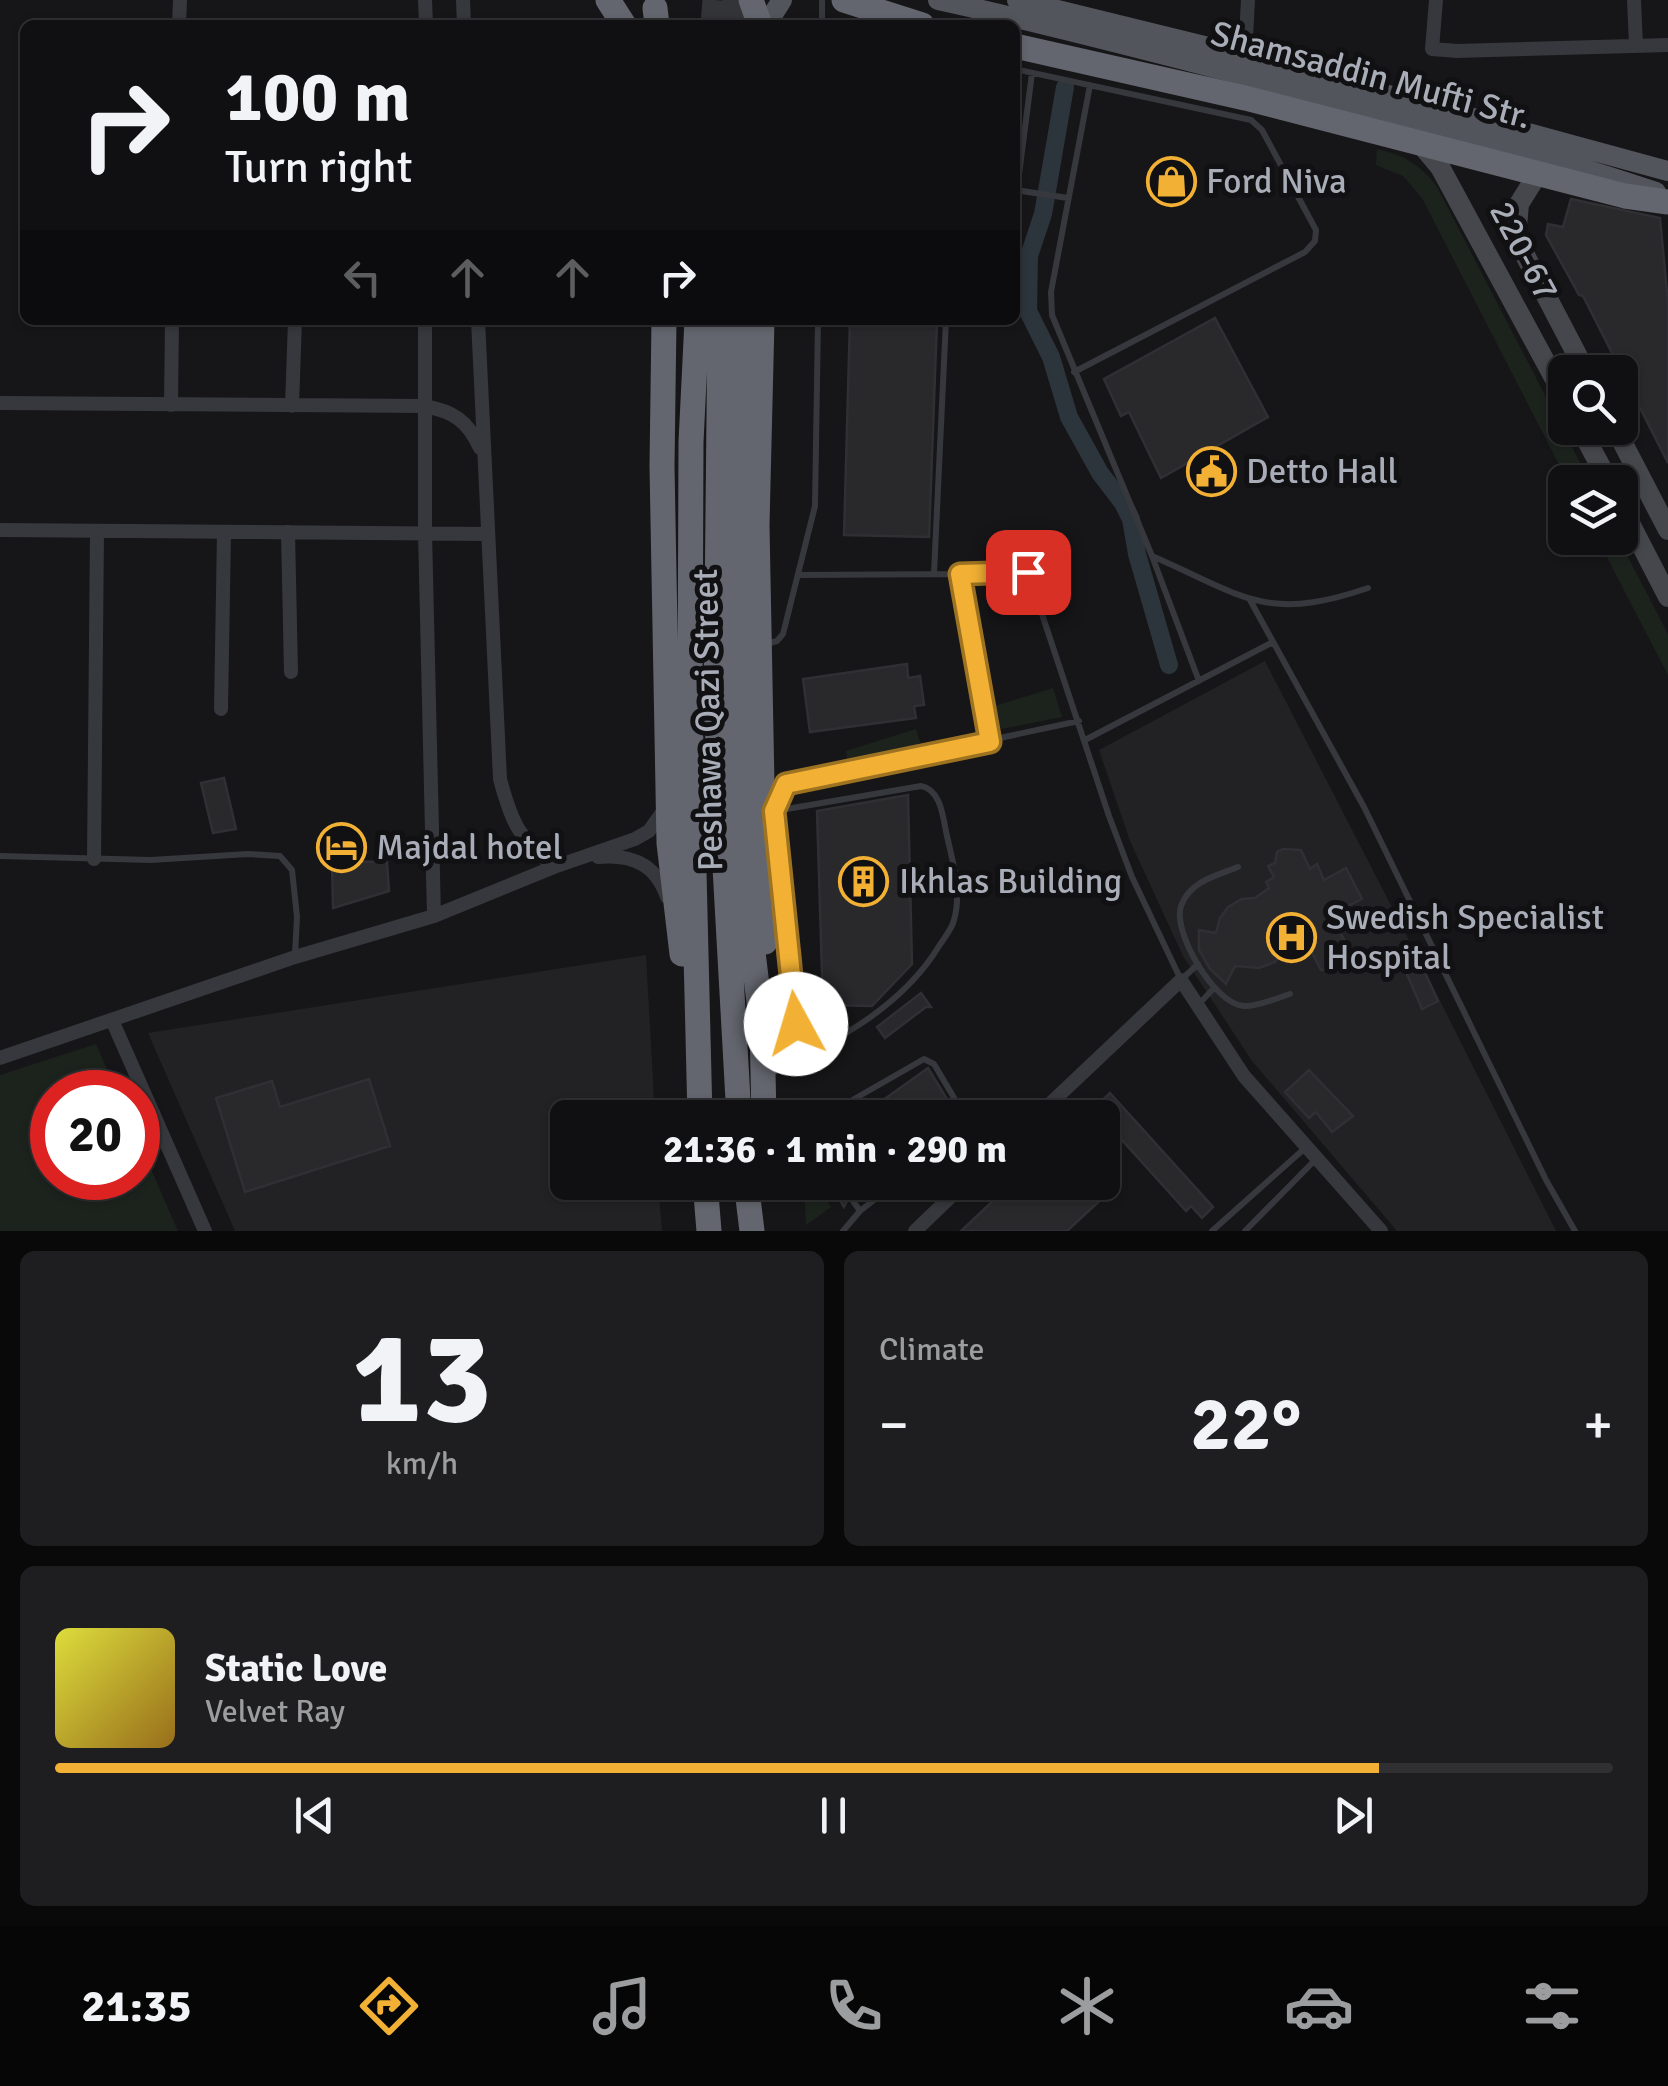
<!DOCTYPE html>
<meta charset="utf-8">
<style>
body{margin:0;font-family:Signika,sans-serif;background:#1e1e20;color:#f1f3f6;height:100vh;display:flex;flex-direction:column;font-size:38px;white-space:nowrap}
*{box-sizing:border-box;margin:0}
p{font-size:32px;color:#9c9d9f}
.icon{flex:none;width:55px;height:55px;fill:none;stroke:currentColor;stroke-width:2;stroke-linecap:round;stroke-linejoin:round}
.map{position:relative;height:1231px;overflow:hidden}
.drawer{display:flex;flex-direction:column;gap:20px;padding:20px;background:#09090a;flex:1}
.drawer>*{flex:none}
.hud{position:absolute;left:20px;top:20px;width:1000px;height:305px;border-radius:15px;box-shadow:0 2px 8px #0004,0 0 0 2px #303032;background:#101012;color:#f1f3f6;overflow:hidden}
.fabs{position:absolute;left:1548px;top:355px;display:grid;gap:20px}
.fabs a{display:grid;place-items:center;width:90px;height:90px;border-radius:15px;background:#101012;box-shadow:0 2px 8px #0004,0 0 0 2px #303032;font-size:50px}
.speed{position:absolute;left:30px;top:1070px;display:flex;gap:20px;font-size:50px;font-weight:700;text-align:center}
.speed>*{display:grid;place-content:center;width:130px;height:130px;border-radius:50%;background:#101012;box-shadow:0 2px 8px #0004,0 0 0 2px #303032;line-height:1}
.speed .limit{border:15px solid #d22;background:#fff;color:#111}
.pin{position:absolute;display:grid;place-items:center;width:85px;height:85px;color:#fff;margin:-42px;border-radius:20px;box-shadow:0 5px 15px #0006}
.me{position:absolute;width:110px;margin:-55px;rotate:354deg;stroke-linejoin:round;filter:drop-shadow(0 0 8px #0008)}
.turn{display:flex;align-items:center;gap:35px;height:210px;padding:0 40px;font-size:45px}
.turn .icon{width:130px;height:130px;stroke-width:2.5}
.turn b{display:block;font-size:70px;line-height:85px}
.lanes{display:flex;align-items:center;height:95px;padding:0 40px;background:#0003;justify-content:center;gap:50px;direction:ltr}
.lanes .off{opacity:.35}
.big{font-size:75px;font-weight:700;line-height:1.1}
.drawer .card{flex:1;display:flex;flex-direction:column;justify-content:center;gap:15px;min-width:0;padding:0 35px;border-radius:15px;background:#1e1e20}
.drawer .dial{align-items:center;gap:0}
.dial b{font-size:130px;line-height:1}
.song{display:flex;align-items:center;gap:30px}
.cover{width:120px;height:120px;border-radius:15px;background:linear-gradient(135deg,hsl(60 70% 55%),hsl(40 70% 35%))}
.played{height:10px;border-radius:5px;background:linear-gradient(90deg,#f2b134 85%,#303032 85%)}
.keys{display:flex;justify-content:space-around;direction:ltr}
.heat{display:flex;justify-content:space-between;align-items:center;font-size:55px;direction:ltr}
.drawer .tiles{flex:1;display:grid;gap:20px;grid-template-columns:1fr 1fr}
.card:last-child{grid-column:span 2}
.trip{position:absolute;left:550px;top:1100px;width:570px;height:100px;border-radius:15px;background:#101012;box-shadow:0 2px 8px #0004,0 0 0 2px #303032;font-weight:700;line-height:100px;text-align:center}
.menu{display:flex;height:160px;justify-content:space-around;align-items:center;background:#060607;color:#9c9d9f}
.menu .icon{width:70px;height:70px}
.menu .current{color:#f2b134}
.menu b{font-size:45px;color:#f1f3f6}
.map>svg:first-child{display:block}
</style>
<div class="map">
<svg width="1668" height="1231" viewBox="0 0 1668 1231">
<rect width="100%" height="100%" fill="#161618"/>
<!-- built -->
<path fill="#222225" d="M1265 661 1430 981 1556 1231H1397L1252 1061 1183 956 1130 841 1099 750Z
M646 955 655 1117 568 1118V1182L658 1183 662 1231H235L148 1033Z"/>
<!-- green -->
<path fill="#1c231d" d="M1377 149C1404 155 1421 165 1437 187L1590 482H1568L1422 198 1403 176 1376 165Z
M1597 538H1618L1668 634V675Z
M1053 688 1062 717 1001 729 995 706Z
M916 729 920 742 916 747 847 760 846 751Z
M96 1044 117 1092H52V1178H138V1139L178 1231H0V1075Z
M804 1183H815L831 1207 806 1225Z"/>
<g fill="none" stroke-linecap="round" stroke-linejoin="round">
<!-- canal -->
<path stroke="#2c353c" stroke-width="18" d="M1065 87 1043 214 1029 256 1028 311 1051 357 1069 417 1100 473 1123 503 1131 519 1137 554 1169 665"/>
</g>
<!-- building -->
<path fill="#29292c" stroke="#303034" stroke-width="2.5" d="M1571 199 1660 218 1668 303V463L1583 296 1579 295 1546 235 1548 224 1563 227Z
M1215 318 1268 417 1161 478 1129 412 1121 416 1104 379Z
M850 320H937L929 537 844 535Z
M907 664 908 678 920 676 924 705 914 706 916 718 810 732 803 679Z
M224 778 236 829 213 833 201 783Z
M908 795 912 964 872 1006 823 1005 817 811Z
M1283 849 1301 850 1310 869 1317 864 1324 880 1346 868 1362 899 1336 912 1343 925 1337 928 1352 952 1346 955 1342 968 1321 970 1308 945 1287 937 1285 949 1275 962 1259 968 1235 966 1226 984 1210 969 1199 950V930L1216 933 1220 918 1228 907 1242 899 1255 898 1269 888 1266 882 1274 877 1268 866 1275 863 1277 852Z
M332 861 387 862 389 891 333 908Z
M1415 951 1438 1001 1422 1009 1400 958Z
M921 993 931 1007H926L885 1038 877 1027Z
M928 1068 953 1109 938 1118H858Z
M1309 1070 1353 1116 1332 1132 1316 1112 1309 1118 1285 1092Z
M369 1079 390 1146 245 1192 216 1098 272 1081 280 1107Z
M1110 1093 1213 1207 1202 1218 1191 1206 1186 1211 1102 1118H1083Z
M829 1182H884L859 1197 850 1195 844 1207Z
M1013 1182H1095L1106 1195 1067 1231H961Z"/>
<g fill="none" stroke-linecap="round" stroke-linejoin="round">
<!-- highway-tunnel -->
<path stroke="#333438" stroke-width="25" stroke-dasharray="25 12" stroke-linecap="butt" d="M713 25 715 0
M734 25 735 0"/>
<!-- lane -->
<path stroke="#37383d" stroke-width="6" d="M822 25V0
M1015 69 1251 120 1262 130 1316 230 1315 241 1305 252 1074 372
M1090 85 1051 292 1052 315 1152 556 1199 681
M1015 190 1068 198
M1017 190 1032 73
M1152 556C1244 596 1265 623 1368 588
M934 573 946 320
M960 574 1028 572 1109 816 1132 877 1181 980 1198 964
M798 575 960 574 991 742
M1250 600 1364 807 1546 1180 1575 1231
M766 644 777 641 783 634 815 506 818 320
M1085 740 1273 642
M775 810 786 784 1079 721
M0 856 151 860 248 854 280 856 292 870 297 917 295 954
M1238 867C1216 876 1190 881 1181 906 1172 932 1215 1005 1244 1006 1257 1007 1277 998 1290 994
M1198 1005 1214 988
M770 1074C833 1042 901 1009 939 946 944 938 952 929 954 920 962 892 953 863 947 836 943 819 942 790 921 786L775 811 800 1059
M821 1118 924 1059 934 1064 966 1118
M853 1201 860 1211
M843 1231 860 1211 897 1182
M1212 1231 1304 1149
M1245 1231 1317 1158"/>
<!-- street -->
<path stroke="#37383d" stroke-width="14" d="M425 0 426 25
M463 0 464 25
M1436 0 1432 49 1457 51 1668 45
M1634 0 1636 46
M179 25 180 0
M1245 56 1248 0
M425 320V532L434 916
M478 320 500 779C512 824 518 836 554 867
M0 403 424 406C453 411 468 421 480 448
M171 405 172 320
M292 406 295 320
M0 530 488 534
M288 532 291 672
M221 709 224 533
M598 857C632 854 656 864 667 897
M94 859 97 531
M112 1020 205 1231
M0 1058 295 957 434 916 554 867 635 839 649 831 664 810
M1035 1118 1181 980 1244 1076 1381 1231
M915 1231 966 1182"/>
<!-- secondary -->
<path stroke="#45474d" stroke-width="20" d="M1419 142 1440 167 1565 398
M1537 175 1519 204 1516 238 1586 372
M1580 428 1609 482
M1615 428 1668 530
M1620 504 1668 597"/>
<!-- primary -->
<path stroke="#53555c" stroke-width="20" d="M938 0C1052 25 1164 55 1277 84 1405 116 1531 150 1656 192
M1017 0 1245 56 1668 171
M766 25 782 0"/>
<!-- highway -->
<path stroke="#63666e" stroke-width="25" d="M608 0 624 25
M751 0 760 25
M844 0 922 25
M655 8 657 25
M1015 46 1245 98 1625 196 1668 202
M664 320 662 466 669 843 682 954
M697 320 691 442 690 707 700 1118
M720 320 716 706 739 1118
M743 320 737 656 749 919 762 1027 764 1118
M762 320 757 525 765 942
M705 1182 709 1231
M746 1182 752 1231"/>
</g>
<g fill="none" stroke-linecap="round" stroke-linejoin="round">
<defs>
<path id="route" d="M796 1024 774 811 786 784 990 742 960 574 1028 572"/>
</defs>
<!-- route casing -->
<use href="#route" stroke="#9d7322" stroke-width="25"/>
<!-- route -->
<use href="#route" stroke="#f2b134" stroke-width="18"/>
</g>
<!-- icons -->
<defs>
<symbol id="shop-ring" viewBox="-11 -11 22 22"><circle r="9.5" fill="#111113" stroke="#f2b134" stroke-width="1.5"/><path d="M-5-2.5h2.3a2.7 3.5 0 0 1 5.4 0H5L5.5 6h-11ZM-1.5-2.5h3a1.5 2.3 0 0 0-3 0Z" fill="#f2b134"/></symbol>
<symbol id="civic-ring" viewBox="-11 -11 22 22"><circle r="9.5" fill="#111113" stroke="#f2b134" stroke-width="1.5"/><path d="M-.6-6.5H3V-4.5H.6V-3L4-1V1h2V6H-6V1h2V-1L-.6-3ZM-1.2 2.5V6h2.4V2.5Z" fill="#f2b134"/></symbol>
<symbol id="hotel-ring" viewBox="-11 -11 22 22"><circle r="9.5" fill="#111113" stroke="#f2b134" stroke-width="1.5"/><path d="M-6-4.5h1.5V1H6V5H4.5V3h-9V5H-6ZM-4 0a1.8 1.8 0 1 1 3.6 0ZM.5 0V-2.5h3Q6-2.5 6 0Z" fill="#f2b134"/></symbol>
<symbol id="building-ring" viewBox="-11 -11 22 22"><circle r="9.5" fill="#111113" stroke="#f2b134" stroke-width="1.5"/><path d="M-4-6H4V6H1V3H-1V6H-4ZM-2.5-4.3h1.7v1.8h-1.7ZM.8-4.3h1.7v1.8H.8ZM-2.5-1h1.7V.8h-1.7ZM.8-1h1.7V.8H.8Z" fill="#f2b134"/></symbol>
<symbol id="hospital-ring" viewBox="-11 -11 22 22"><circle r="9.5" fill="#111113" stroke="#f2b134" stroke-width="1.5"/><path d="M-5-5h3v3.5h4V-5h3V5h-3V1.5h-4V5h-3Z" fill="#f2b134"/></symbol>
</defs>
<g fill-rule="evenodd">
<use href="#shop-ring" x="1144" y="154" width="55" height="55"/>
<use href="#civic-ring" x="1184" y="444" width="55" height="55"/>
<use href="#hotel-ring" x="314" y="820" width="55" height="55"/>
<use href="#building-ring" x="836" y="854" width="55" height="55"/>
<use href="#hospital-ring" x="1264" y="910" width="55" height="55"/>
</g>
<g text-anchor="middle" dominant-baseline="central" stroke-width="10" stroke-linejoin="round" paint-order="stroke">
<!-- street labels -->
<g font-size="35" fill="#a8adb8" stroke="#111113">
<text transform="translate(1371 75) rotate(15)">Shamsaddin Mufti Str.</text>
<text transform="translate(1524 251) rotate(62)">220-67</text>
<text transform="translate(708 720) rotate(-91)">Peshawa Qazi Street</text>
</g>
<!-- poi labels -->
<g font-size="35" fill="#a8adb8" stroke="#111113" text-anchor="start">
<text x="1206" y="181">Ford Niva</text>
<text x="1246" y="471">Detto Hall</text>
<text x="376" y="847">Majdal hotel</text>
<text x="899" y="881">Ikhlas Building</text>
<text x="1326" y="917">Swedish Specialist<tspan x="1326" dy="40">Hospital</tspan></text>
</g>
</g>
</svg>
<div class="fabs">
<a><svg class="icon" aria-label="search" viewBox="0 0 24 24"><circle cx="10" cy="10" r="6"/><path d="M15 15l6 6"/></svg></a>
<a><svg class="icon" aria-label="layers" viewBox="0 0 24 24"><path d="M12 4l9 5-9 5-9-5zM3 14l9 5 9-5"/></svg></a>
</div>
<div class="speed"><div class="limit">20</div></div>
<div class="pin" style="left:1028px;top:572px;background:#d93025"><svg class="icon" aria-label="arrive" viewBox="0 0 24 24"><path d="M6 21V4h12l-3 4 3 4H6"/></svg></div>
<svg class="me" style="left:796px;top:1024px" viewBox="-20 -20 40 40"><circle r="19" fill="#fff"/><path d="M0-13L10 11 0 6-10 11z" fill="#f2b134"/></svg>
<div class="trip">21:36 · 1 min · 290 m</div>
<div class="hud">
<div class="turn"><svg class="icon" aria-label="right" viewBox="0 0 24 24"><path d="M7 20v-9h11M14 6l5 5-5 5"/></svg><div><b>100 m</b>Turn right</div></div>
<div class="lanes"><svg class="icon off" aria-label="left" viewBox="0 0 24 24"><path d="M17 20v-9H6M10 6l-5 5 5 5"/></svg><svg class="icon off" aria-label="ahead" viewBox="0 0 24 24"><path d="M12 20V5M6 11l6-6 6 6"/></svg><svg class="icon off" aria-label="ahead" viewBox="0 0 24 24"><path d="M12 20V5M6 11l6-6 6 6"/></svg><svg class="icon" aria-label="right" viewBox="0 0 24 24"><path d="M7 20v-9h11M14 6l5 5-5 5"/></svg></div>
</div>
</div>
<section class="drawer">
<div class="tiles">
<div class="card dial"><b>13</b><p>km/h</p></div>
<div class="card"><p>Climate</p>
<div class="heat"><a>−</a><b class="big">22°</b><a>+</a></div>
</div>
<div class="card">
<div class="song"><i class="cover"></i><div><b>Static Love</b><p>Velvet Ray</p></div></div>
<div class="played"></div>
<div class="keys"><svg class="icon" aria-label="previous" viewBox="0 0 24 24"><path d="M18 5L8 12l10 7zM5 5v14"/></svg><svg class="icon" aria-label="pause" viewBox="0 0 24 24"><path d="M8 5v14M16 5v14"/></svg><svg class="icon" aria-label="next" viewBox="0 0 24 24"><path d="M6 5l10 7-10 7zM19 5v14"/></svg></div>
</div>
</div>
</section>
<nav class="menu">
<b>21:35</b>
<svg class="icon current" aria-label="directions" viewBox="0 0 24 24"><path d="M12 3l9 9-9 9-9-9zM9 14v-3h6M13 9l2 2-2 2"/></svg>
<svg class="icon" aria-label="music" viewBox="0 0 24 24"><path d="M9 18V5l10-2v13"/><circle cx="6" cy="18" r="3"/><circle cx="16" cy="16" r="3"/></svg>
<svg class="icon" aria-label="phone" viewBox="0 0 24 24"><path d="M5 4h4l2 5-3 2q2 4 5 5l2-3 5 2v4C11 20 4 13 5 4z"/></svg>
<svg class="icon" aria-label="climate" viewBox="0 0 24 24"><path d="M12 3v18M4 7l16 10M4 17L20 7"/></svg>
<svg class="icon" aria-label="car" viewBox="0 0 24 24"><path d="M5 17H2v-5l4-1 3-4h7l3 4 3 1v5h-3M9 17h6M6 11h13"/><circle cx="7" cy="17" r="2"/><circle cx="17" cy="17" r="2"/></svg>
<svg class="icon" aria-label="filters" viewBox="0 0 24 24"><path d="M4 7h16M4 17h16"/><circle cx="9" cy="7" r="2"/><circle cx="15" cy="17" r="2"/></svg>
</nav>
